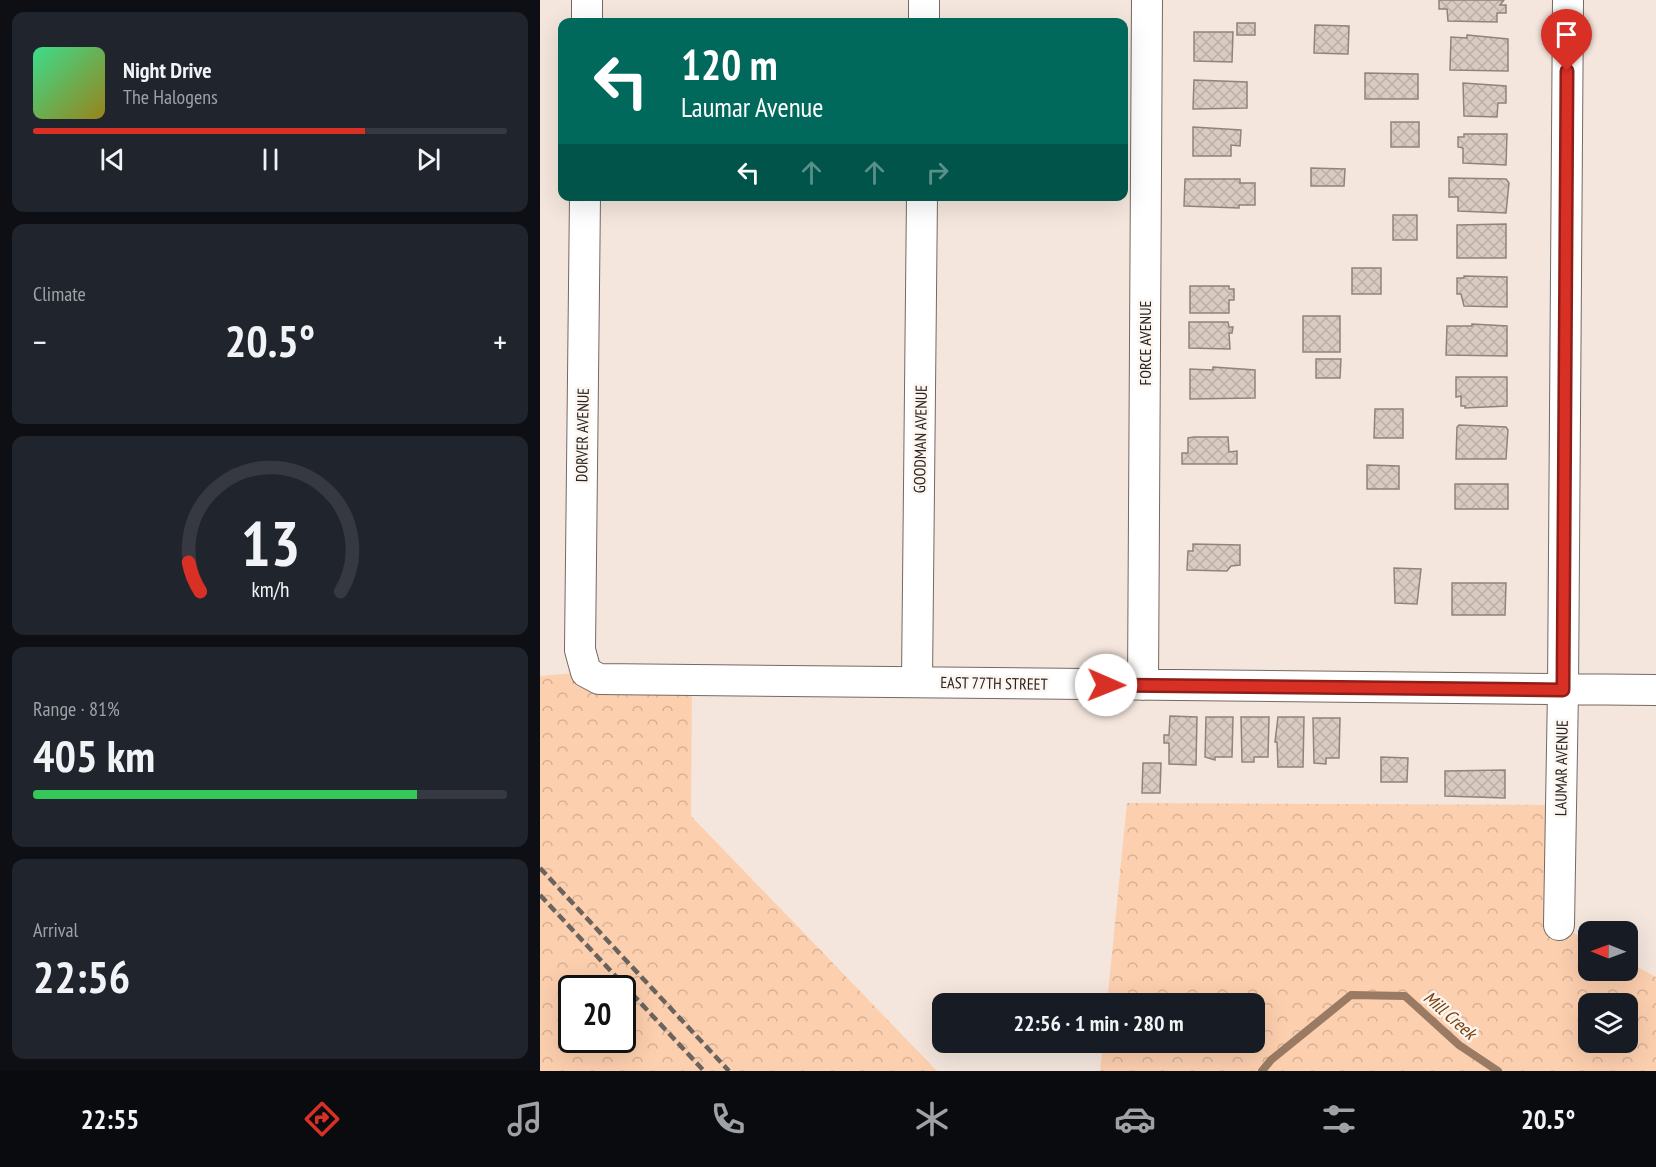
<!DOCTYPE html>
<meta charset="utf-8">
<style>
body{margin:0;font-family:"PT Sans Narrow",sans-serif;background:#20242c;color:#f1f3f6;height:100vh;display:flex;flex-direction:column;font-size:22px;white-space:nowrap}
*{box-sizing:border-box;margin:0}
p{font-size:20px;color:#9ea1a6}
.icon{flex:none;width:33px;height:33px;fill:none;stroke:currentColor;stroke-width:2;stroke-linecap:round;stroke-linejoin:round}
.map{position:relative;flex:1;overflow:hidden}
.drawer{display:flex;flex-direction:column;gap:12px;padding:12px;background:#0d0f14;width:540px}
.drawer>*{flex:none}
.hud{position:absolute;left:18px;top:18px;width:570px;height:183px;border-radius:12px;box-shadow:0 6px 24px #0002;background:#00695c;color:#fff;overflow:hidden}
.needle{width:39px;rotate:271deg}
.fabs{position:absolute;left:1038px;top:921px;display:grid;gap:12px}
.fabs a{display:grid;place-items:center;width:60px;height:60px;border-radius:12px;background:#171b24;box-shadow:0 6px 24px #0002;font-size:30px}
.speed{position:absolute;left:18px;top:975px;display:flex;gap:12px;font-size:30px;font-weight:700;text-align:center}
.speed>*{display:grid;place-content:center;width:78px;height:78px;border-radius:50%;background:#171b24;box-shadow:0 6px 24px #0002;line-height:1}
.speed .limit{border:3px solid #111;border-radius:9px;background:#fff;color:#111}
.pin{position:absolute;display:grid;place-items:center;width:51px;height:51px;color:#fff;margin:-62px -26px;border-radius:50% 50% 50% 0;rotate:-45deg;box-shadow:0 0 6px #0007}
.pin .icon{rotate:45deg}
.me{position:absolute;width:66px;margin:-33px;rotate:91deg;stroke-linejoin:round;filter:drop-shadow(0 0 4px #0008)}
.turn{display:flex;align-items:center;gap:21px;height:126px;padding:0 24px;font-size:27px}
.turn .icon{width:78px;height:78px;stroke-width:2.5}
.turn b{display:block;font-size:42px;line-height:51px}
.lanes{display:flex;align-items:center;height:57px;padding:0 24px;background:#0003;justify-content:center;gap:30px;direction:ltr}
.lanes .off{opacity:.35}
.big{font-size:45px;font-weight:600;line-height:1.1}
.drawer .tile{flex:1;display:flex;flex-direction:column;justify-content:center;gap:9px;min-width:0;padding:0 21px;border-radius:12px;background:#20242c}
.drawer .dial{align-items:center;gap:0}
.dial svg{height:156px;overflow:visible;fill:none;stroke:#363941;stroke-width:7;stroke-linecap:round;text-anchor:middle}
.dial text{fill:#f1f3f6;stroke:none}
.song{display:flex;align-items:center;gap:18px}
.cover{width:72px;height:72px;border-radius:9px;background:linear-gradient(135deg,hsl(150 70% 55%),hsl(50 70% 35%))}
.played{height:6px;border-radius:3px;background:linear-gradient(90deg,#d93025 70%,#363941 70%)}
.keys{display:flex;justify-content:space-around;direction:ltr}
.heat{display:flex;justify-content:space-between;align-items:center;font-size:33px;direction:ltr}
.charge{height:9px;border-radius:4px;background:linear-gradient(90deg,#34c759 81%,#363941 0)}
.trip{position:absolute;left:392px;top:993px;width:333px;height:60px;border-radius:12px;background:#171b24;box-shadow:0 6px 24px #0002;font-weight:600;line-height:60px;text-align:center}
.dock{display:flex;height:96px;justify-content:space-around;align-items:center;background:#090b0e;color:#9ea1a6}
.dock .icon{width:42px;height:42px}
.dock .active{color:#d93025}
.dock b{font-size:27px;color:#f1f3f6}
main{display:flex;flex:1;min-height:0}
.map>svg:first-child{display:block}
</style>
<main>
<section class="drawer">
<div class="tile">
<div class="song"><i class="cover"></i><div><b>Night Drive</b><p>The Halogens</p></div></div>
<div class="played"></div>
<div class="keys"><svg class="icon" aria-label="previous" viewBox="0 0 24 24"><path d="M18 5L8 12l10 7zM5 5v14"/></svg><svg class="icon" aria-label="pause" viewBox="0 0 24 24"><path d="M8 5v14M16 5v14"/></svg><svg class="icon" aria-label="next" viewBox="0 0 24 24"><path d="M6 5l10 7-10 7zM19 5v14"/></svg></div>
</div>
<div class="tile"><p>Climate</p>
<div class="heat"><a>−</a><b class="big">20.5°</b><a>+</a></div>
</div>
<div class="tile dial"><svg viewBox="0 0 100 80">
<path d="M14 69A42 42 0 1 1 86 69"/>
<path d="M14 69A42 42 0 0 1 8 54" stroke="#d93025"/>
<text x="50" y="56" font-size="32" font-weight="700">13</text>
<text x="50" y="72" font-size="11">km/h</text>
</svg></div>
<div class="tile"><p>Range · 81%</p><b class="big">405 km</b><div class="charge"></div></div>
<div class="tile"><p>Arrival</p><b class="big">22:56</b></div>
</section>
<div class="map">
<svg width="1116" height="1071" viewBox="0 0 1116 1071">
<defs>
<pattern id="forest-crowns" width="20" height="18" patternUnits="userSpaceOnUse" patternTransform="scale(1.5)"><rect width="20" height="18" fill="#fccfae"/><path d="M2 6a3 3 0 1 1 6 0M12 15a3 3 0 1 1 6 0" fill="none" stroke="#d8b195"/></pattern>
<pattern id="building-cross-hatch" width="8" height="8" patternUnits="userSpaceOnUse" patternTransform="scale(1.5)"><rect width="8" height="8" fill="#d9cbc2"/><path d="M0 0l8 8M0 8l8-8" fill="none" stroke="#baaea6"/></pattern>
</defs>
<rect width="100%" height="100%" fill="#f4e6dd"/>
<!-- forest -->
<path fill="url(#forest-crowns)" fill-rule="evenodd" d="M46 672 152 680 151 816 397 1071H0V676ZM32 988H82V1040H32Z
M587 803 1021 805 1019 925 1048 941V970H1088V962L1116 977V1071H560L563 1043 714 1042V1004L567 1003ZM1048 1004H1088V1042H1048Z"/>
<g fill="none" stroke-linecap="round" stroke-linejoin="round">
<!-- stream -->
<path stroke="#9a7a63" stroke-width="8" d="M722 1071 731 1060 811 995 865 996 919 1045 958 1071"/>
</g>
<!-- building -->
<path fill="url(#building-cross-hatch)" stroke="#90837b" stroke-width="1.5" d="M899 0H964L960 5H966V13H957V22L908 21 907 9H899Z
M697 23H715V35H697Z
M775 25 809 26 808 54 774 53Z
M654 32H693L692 62 654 61Z
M927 35 968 39V71L910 70 911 37 927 38Z
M825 73 878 74V99H825Z
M654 80 707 82V108L653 109Z
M923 83 966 86V103H958L957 117 924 116Z
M851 122H879V147H851Z
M653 127 701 130 700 146 691 145V156H653Z
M924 134H967L966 165 923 163V148L918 147V137H924Z
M771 168 805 169 804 186H771Z
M909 178 966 179 969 183 966 213 918 211V197H909Z
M645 179H700V183H715V205H699V208L644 206Z
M853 215H877V240H853Z
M966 224V258H917V225Z
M812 268H841V294H812Z
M924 276 967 277V307L924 306 921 294H917V278H924Z
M650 286H689V289H694V300H689V313H650Z
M763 316H800V352H763Z
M649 322H688L689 327H693L692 333H689L690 349 649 348Z
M932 324 967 326V356L906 355 907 326H932Z
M776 359H801L800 378H776Z
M673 367 715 370V398L650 399V369L673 370Z
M916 377H967V406L925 408V406H921V396L916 397Z
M835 409H863V438H834Z
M919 425 966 427 968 430 966 459H916L917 427Z
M654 437H688L689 452 697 451V464H642V453H648V438Z
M827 465 859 466V489H827Z
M915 484H968V509H915Z
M653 544 700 545V565L691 566 687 571 647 570 648 551H653Z
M854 568 881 569 877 604 855 603Z
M912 583H966L965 615H912Z
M630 716 657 717 656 765 629 764V743H624V735H629Z
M666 717H693L692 757H675V760L665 757Z
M701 717H729L728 757H714V762H702Z
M738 717H764L763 767H738L737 742H735Z
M773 718H800L799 758H786V764L774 763Z
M841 757 868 758 867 782H841Z
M603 763H621L620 793H602Z
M965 770V798L905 796V771Z"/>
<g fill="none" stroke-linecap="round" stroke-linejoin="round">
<defs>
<path id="minor" d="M47 22V0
M384 22V0
M45 196 40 650 46 672 59 679 1116 690
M377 681 382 196
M603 685 607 0
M1019 925 1023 690 1028 0"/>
</defs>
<!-- minor casing -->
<use href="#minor" stroke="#756961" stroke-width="32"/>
<!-- minor -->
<use href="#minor" stroke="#fff" stroke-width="30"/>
<!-- rail -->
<path stroke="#6b635e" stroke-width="4.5" stroke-dasharray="9 4.5" stroke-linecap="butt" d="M0 868 189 1071
M0 895 164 1071"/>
</g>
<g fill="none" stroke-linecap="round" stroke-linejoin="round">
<defs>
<path id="route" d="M566 685 1023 690 1027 71"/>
</defs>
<!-- route casing -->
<use href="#route" stroke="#8d1f18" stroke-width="15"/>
<!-- route -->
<use href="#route" stroke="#d93025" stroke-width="10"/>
</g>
<g text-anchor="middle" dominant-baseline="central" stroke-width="5" stroke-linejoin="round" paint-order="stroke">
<!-- street labels -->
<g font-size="16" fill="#282320" stroke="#fdf5ef">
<text transform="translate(605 343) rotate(-90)">FORCE AVENUE</text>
<text transform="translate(42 435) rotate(-89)">DORVER AVENUE</text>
<text transform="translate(380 439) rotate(-89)">GOODMAN AVENUE</text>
<text transform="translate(454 683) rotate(1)">EAST 77TH STREET</text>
<text transform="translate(1021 768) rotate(-89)">LAUMAR AVENUE</text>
</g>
<!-- water labels -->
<g font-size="18" font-style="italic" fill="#79410d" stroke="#fdf5ef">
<text transform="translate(910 1015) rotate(41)">Mill Creek</text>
</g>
</g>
</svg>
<div class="fabs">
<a><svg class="needle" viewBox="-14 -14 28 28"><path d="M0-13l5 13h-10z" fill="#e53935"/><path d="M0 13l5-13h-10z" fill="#9ea1a6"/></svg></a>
<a><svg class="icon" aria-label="layers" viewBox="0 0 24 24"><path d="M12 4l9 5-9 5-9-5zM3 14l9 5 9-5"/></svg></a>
</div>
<div class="speed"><div class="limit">20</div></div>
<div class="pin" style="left:1027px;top:71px;background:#d93025"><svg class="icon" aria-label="arrive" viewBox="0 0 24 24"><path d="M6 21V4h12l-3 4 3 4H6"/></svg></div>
<svg class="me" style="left:566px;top:685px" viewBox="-20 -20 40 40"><circle r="19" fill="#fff"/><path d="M0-13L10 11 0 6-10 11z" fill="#d93025"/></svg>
<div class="trip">22:56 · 1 min · 280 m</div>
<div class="hud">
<div class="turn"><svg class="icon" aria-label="left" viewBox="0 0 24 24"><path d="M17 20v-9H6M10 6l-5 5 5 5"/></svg><div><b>120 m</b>Laumar Avenue</div></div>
<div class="lanes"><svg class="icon" aria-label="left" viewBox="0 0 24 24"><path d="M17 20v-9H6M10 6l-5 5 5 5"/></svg><svg class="icon off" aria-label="ahead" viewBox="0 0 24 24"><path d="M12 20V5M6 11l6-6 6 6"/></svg><svg class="icon off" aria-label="ahead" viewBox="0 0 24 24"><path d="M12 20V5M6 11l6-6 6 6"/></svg><svg class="icon off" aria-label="right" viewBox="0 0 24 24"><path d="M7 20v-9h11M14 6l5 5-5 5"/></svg></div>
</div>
</div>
</main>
<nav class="dock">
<b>22:55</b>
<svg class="icon active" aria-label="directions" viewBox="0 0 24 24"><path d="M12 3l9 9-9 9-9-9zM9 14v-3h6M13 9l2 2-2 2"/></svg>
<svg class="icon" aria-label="music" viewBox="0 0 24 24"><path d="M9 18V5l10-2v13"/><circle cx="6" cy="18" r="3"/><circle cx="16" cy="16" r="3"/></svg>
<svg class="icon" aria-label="phone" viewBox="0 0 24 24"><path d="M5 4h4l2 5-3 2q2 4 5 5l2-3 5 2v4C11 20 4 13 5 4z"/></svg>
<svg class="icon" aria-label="climate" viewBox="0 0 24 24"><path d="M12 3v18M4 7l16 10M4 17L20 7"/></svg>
<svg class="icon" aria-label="car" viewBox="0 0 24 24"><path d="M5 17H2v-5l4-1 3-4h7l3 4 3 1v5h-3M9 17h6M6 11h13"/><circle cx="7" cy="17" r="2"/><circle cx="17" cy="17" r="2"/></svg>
<svg class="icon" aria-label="filters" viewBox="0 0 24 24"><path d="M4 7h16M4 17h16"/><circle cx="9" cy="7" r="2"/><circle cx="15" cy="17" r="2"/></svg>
<b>20.5°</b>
</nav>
